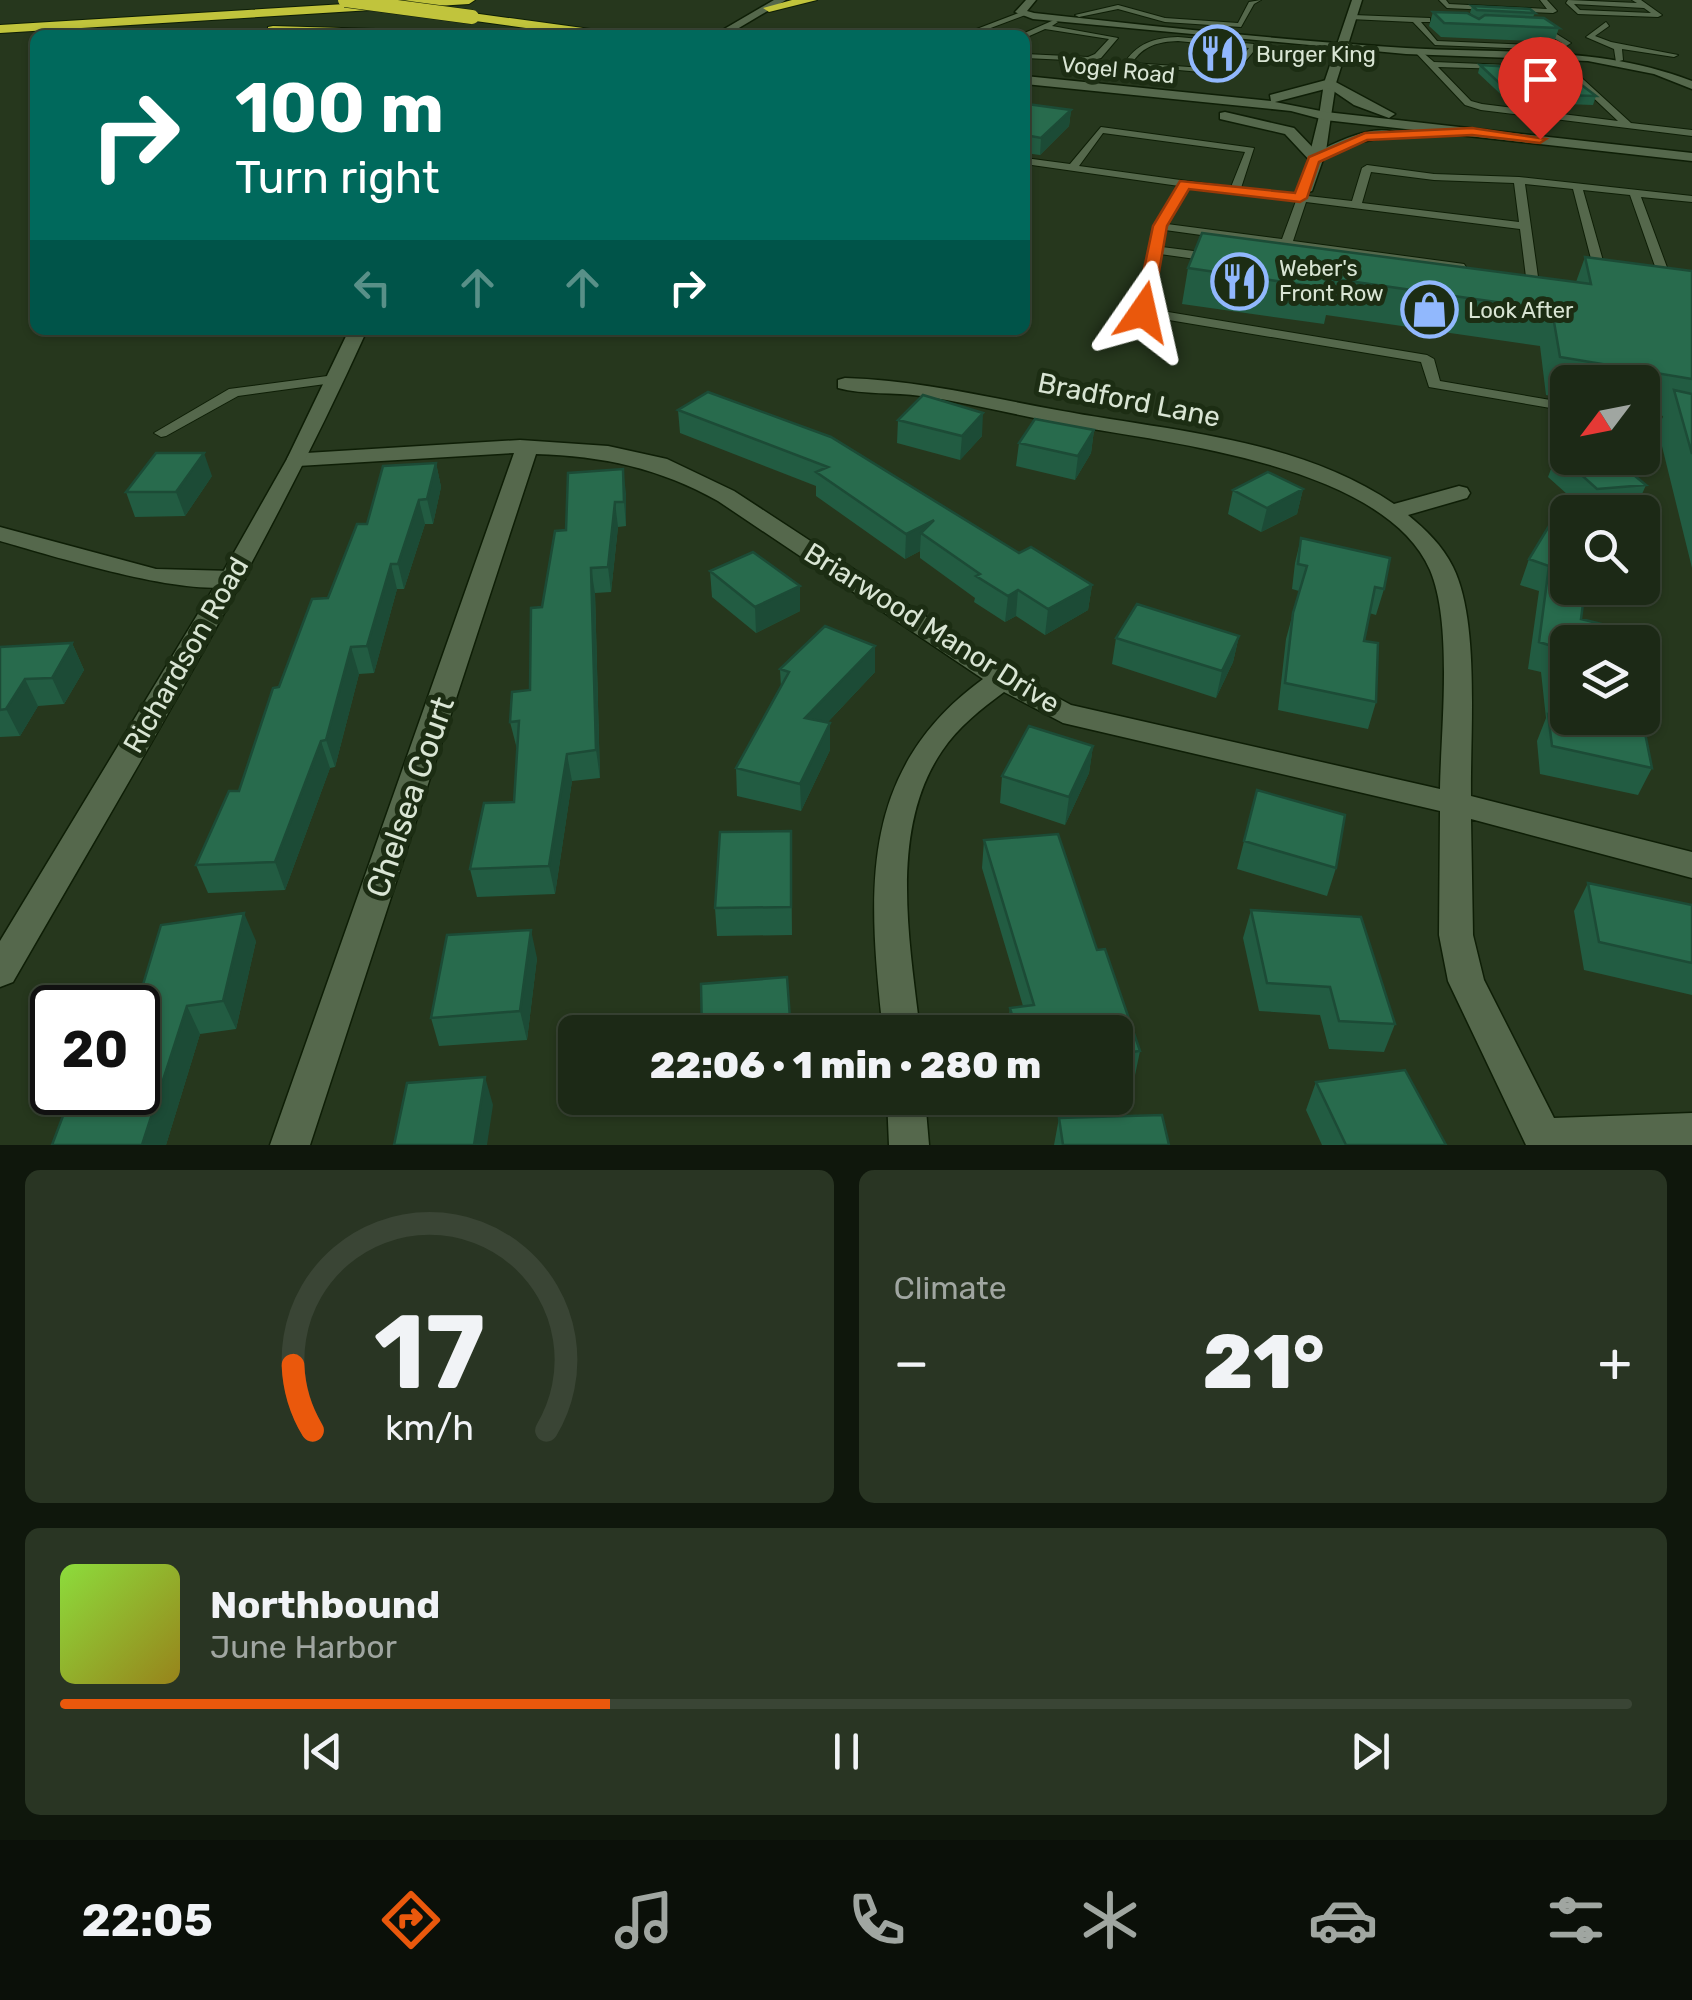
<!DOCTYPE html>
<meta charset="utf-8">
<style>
body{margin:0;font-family:Rubik,sans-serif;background:#293523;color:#f1f3f6;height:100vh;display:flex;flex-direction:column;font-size:38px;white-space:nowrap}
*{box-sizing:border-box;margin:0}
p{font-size:32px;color:#a0a6a1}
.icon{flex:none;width:55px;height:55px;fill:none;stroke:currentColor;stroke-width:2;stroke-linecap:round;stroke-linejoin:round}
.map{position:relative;height:1145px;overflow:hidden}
.sheet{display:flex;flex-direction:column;gap:25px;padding:25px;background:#0f170c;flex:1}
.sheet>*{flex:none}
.hud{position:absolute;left:30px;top:30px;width:1000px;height:305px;border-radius:15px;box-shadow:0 2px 8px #0004,0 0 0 2px #3a4535;background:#00695c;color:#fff;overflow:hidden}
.needle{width:65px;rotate:238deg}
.tools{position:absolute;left:1550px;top:365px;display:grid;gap:20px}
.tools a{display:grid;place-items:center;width:110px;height:110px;border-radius:15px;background:#1c2916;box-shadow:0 2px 8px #0004,0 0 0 2px #3a4535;font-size:50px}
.speed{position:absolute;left:30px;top:985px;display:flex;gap:20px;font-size:50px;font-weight:700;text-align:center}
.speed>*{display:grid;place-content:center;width:130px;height:130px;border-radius:50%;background:#1c2916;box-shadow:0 2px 8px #0004,0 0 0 2px #3a4535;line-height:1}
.speed .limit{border:5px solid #111;border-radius:15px;background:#fff;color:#111}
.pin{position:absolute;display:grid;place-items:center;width:85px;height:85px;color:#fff;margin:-102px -42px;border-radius:50% 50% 50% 0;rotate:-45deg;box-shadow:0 0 10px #0007}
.pin .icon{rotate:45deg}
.me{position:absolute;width:110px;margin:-55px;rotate:11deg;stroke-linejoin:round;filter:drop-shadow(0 0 8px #0008)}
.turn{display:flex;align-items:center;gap:35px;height:210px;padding:0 40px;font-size:45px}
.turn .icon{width:130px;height:130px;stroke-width:2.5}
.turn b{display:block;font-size:70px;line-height:85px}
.lanes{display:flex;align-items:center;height:95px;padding:0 40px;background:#0003;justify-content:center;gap:50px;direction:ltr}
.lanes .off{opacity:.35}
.big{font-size:75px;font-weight:800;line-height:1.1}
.sheet .widget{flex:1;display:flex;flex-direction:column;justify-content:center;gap:15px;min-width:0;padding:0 35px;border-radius:15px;background:#293523}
.sheet .dial{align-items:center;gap:0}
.dial svg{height:260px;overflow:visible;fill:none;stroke:#3a4535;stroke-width:7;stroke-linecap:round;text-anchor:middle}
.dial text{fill:#f1f3f6;stroke:none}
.song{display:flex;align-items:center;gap:30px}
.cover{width:120px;height:120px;border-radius:15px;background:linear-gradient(135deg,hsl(90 70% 55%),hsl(50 70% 35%))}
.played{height:10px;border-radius:5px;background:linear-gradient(90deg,#ea580c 35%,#3a4535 35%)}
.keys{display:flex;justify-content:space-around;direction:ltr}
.heat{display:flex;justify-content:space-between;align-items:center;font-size:55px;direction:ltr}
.sheet .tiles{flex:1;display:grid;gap:25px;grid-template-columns:1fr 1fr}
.widget:last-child{grid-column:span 2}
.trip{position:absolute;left:558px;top:1015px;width:575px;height:100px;border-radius:15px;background:#1c2916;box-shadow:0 2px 8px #0004,0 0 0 2px #3a4535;font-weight:800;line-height:100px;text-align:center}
.tab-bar{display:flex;height:160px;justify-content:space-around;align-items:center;background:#0b1009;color:#a0a6a1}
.tab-bar .icon{width:70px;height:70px}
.tab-bar .current{color:#ea580c}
.tab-bar b{font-size:45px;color:#f1f3f6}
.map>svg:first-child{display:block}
</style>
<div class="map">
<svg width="1692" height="1145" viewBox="0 0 1692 1145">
<rect width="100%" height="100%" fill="#26371d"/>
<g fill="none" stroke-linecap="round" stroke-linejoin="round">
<defs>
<path id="service" d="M1261 0 1254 4 1241 27 1165 22 1118 9 1079 17 1075 15 1118 5 1165 18 1238 23 1249 2Z
M1439 0H1446L1449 4 1547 9 1540 0H1547L1557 11 1553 13 1447 8Z
M1568 0 1637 3 1632 0H1641L1662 15 1658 17 1578 14 1566 3ZM1574 4 1644 8 1651 13 1580 10Z
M1021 12 1028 14 972 35H961Z
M1353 15 1430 18V22H1421L1437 41 1558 46 1562 43 1536 27 1539 23 1571 43 1560 50 1435 45 1413 22 1350 19Z
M1054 20 1058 22 1052 26 1118 38 1101 58 1089 61 1025 58V54L1088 57 1095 54 1109 39 1045 29 1027 37 1020 35Z
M1606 22 1609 26 1595 36 1611 42 1678 55 1674 57 1622 49 1623 60 1616 62 1614 49 1586 37Z
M1178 37 1254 44 1258 46 1234 75 1123 65C1137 43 1153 38 1178 37ZM1178 41 1249 48 1232 70 1132 63C1144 45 1158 42 1178 41Z
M1420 50 1434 62 1507 65 1504 69 1438 67 1471 101 1482 104 1618 121 1568 74 1536 69 1540 67 1573 70 1631 123 1692 130V136L1481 110 1465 105 1417 54Z
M1101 127 1254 148 1241 188 1298 195 1304 189 1309 192 1308 196 1352 201 1362 168 1367 165 1434 174 1519 177 1692 196V202L1641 197 1675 289 1669 293 1663 289 1630 195 1583 190 1609 282 1603 286 1597 282 1573 189 1525 184 1538 277 1532 281 1526 277 1520 229 1306 202 1293 241 1464 264 1466 267 1460 271 1165 230 1162 247 1217 254 1223 258 1217 262 1160 254 1150 309 1427 355 1434 359 1440 381 1568 403V411L1429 387 1421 362 1139 315 1137 312 1154 226 1179 186 1025 164V158L1070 164ZM1103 133 1245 152 1231 187 1079 166ZM1371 172 1434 180 1514 183 1519 222 1362 203ZM1188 187 1296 201 1282 239 1167 224Z
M335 375 340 376V382L238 396 166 436 161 437 154 433 229 389Z
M1642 415 1692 424V432L1642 423Z"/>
<path id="minor" d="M1026 0H1036L1027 11 1034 13C1158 27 1282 40 1406 48 1504 54 1599 45 1692 81V89L1654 74 1588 61 1406 54 1033 19 1015 12Z
M1325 112 1331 116 1326 151 1312 191 1300 194 1319 116Z
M845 378C917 380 986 397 1057 410 1169 431 1298 438 1394 504L1459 486 1467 488 1470 493 1467 498 1408 515C1426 530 1442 545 1453 567 1480 621 1470 733 1471 796L1692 852V878L1471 819 1473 935 1484 980 1554 1118 1692 1113V1145H1526L1448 981 1439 935 1440 811 1063 723 1004 692C981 709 958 727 942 751 888 830 910 943 920 1032H883C868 892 857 771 983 679L718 501C659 468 603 456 536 454L310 1145H270L514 453 298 466 290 464 287 459 290 454 520 440 608 446 667 459 734 491 1012 673 1071 705 1440 789C1441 728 1453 624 1430 570 1384 465 1169 443 1069 425 1020 416 971 403 921 396 894 392 864 395 838 388V380Z
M0 527 156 569 232 571 245 579C218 609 40 552 0 541Z
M887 1098H925L929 1145H889Z"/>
<path id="tertiary" d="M1352 0H1362L1336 83 1331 116 1325 120 1319 116 1324 83Z
M349 330H367C265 556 136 768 13 982L0 987V941L219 579 287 459Z"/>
<path id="secondary" d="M774 0H786L727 35H714Z
M1025 76 1271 101 1270 95 1330 79 1395 114 1389 118 1354 105 1329 88 1275 102 1326 112 1692 153V161L1325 120 1291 111 1025 84Z
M1225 112 1294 128 1317 152C1338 141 1377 122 1399 134L1352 144 1313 164 1285 134 1220 119V113Z"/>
<path id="motorway" d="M411 0H475L469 4 0 33V25Z
M792 0H817L769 12 763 8Z
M472 13 605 31 612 35H576L468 20 466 17Z
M273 26 444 31 451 35 268 33V27Z"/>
</defs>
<!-- service casing -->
<use href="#service" stroke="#0e1e06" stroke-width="2"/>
<!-- minor casing -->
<use href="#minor" stroke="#0e1e06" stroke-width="3"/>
<!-- tertiary casing -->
<use href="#tertiary" stroke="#0e1e06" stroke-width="3"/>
<!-- secondary casing -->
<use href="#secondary" stroke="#0e1e06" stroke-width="3"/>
<!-- motorway casing -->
<use href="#motorway" stroke="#0e1e06" stroke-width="2"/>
<!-- service -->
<use href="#service" fill="#55684c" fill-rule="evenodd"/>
<!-- minor -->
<use href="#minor" fill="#55684c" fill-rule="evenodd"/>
<!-- tertiary -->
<use href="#tertiary" fill="#55684c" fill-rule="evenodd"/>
<!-- secondary -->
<use href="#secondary" fill="#55684c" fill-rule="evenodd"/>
<!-- motorway -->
<use href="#motorway" fill="#c1c43c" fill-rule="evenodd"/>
<defs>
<path id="motorway-bridge" d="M345 0 472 17"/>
</defs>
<!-- motorway-bridge casing -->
<use href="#motorway-bridge" stroke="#0e1e06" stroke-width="15" stroke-linecap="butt"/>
<!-- motorway-bridge -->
<use href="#motorway-bridge" stroke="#c1c43c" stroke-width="14"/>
</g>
<!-- wall -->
<path fill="#225c42" d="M1472 6 1535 13 1533 17 1559 28 1554 42 1441 37 1429 26 1433 12 1474 16 1470 13Z
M1480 65 1596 96 1593 105 1509 102 1478 73Z
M1025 106 1071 110 1069 126 1040 155 1025 153Z
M1585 257 1692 271V568L1658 430 1663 416 1642 412V382H1568V399L1546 395 1540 346 1326 315 1324 324 1182 304 1188 268 1576 282Z
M708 392 1019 553 1092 585 1088 610 1045 635 1016 616 1005 622 974 602 975 598 920 558V551L905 559 816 496V486L680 433 678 410Z
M898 420 982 436 960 460 897 443Z
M1094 430 1091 453 1075 480 1016 466 1019 443Z
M1557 453 1646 485 1635 510 1587 512 1548 477Z
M436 463 441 487 433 524H425L404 589H397L374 673 359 674 335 767 330 768 285 890 208 893 196 865 239 791 279 687 367 524Z
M212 476 185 516 135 517 126 492Z
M1303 489 1297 514 1261 532 1228 514 1233 490Z
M626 493V526L618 527 611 592 595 593 600 778 572 781 555 894 477 897 470 869 514 802 517 749 510 722 530 690 542 607 566 530Z
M1549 526 1584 595 1568 642 1652 768 1638 795 1540 774 1537 741 1546 718 1541 672 1528 669 1539 591 1520 585 1529 559Z
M1301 538 1384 589 1376 615 1369 613 1364 641 1376 702 1368 729 1278 710 1286 639 1299 591 1292 589 1295 563Z
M710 571 800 611 756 633 712 597Z
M1239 636 1233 662 1216 698 1112 664 1116 638Z
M72 643 84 670 64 704 38 706 20 736 0 737V647Z
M875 646V672L827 723 830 750 801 811 737 796 736 768 781 688 780 669Z
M1093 746 1089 773 1065 825 1000 803 1002 776Z
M1257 790 1336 868 1327 896 1237 869Z
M791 831 792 935 717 936 715 908Z
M984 840 1097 950 1140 1051 1134 1080 1115 1082V1032H1007L1010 1008 1023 1006 982 868Z
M1588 883 1692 905V995L1584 970 1574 911Z
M1251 910 1395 1024 1384 1052 1329 1049 1320 1015 1259 1011 1243 938Z
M256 941 236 1029 200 1034 166 1145H52L138 1092V1008Z
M537 958 527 1040 439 1046 431 1018Z
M1316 1082 1446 1145H1322L1306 1110Z
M1059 1118 1169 1145H1054Z"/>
<!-- shaded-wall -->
<path fill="#1c4b36" d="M1071 110 1069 126 1040 155 1041 138Z
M983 413 982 436 960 460 962 436Z
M1094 430 1091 453 1075 480 1078 456Z
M204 453 212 476 185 516 176 492Z
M436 463 441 487 433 524 427 499Z
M623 469 626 493V526L624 502Z
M1303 489 1297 514 1261 532 1267 508Z
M419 500 425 524 404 589 398 564Z
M615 502 618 527 611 592 608 567Z
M934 520 921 533 920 551 905 559 906 534Z
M391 564 397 589 374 673 367 646Z
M591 568 595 593 600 778 596 750Z
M1092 585 1088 610 1045 635 1048 609Z
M800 586V611L756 633 755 607Z
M1018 590 1016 616 1005 622 1008 596Z
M1239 636 1233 662 1216 698 1222 671Z
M72 643 84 670 64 704 52 678Z
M875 646V672L806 745 805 718Z
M351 647 359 674 335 767 326 740Z
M25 679 38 706 20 736 6 709Z
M830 723V750L801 811 800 784Z
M321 741 330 768 285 890 275 862Z
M1093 746 1089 773 1065 825 1069 797Z
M567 754 572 781 555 894 549 866Z
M244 913 256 941 236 1029 223 1001Z
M531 930 537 958 527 1040 520 1011Z
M187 1006 200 1034 166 1145H142Z
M485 1077 493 1105 487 1145H474Z"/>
<!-- building -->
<path fill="#286b4d" stroke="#1c4b36" stroke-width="2.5" d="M1472 6 1530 9 1535 13 1477 10Z
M1433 12 1467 13 1479 19 1485 15 1544 18 1559 28 1444 23Z
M1480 65 1562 70 1596 96 1511 94Z
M1027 104 1071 110 1041 138 1025 135V106Z
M1202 233 1591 284 1585 257 1692 271V379L1560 357 1552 310 1334 279 1332 289 1188 268Z
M1674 390 1692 394V454Z
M708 392 831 437 1019 553 1031 547 1092 585 1048 609 1018 590 1008 596 976 576 980 574 921 533 934 520 906 534 816 472 828 467 678 410Z
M923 395 983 413 962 436 898 420Z
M1035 419 1094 430 1078 456 1019 443Z
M1568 452V458H1613L1646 485 1597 489 1557 453Z
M156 453H204L176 492H126Z
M436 463 427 499 419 500 398 564H391L367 646 351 647 326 740 321 741 275 862 196 865 229 791H239L273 688 279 687 312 599 328 598 357 524H367L383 466Z
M623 469 624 502H615L608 567 591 568 596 750 567 754 549 866 470 869 484 803 514 802 519 721 510 722 512 692 530 690 531 608 542 607 555 531 566 530 568 473Z
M1268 472 1303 489 1267 508 1233 490Z
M1549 526 1568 532V588H1585L1581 619 1638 633V642H1568V718H1642L1652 768 1552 746 1548 714 1561 717 1552 646 1539 642 1549 566 1529 559Z
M1301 538 1390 558 1384 589 1375 587 1364 641 1378 643 1376 702 1285 683 1293 613 1307 566 1298 564Z
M753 552 800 586 755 607 710 571Z
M1137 604 1239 636 1222 671 1116 638Z
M825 626 875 646 805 718 830 723 800 784 736 768 789 672 780 669Z
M72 643 52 678 25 679 6 709 0 710V647Z
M1029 726 1093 746 1069 797 1002 776Z
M1257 790 1345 815 1336 868 1244 841Z
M791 831V907L715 908 720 832Z
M1058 834 1097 950 1105 949 1140 1051 1115 1054V1032H1017L1010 1008 1034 1005 984 840Z
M1588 883 1692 905V963L1599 942Z
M1251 910 1361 917 1395 1024 1339 1021 1330 987 1267 983Z
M244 913 223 1001 187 1006 142 1145H52L72 1092H138V1008H136L161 925Z
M531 930 520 1011 431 1018 447 935Z
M787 977 791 1032H702L701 984Z
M1405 1070 1446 1145H1346L1316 1082Z
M485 1077 474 1145H394L407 1083Z
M1162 1115 1169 1145H1063L1059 1118Z"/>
<!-- route -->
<path fill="#ea580c" stroke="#983908" stroke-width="2.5" d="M1472 128 1546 139 1540 143 1472 135 1367 140 1319 162 1307 198 1300 202 1189 189 1167 226 1152 312 1143 316 1135 312 1153 226 1180 181 1295 193 1309 157 1365 133Z"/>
<!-- icons -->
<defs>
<symbol id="restaurant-ring" viewBox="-11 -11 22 22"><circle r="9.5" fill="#1c2d13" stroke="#91b8fd" stroke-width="1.5"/><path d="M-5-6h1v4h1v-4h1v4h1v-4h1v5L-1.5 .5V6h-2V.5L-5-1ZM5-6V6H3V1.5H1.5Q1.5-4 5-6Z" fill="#91b8fd"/></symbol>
<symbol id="shop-ring" viewBox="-11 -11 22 22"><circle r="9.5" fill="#1c2d13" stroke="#91b8fd" stroke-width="1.5"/><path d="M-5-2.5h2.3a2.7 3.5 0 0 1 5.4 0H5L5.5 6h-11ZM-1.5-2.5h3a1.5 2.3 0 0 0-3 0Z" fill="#91b8fd"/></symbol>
</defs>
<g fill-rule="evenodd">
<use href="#restaurant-ring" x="1186" y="22" width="63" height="63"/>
<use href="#restaurant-ring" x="1208" y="250" width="63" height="63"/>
<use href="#shop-ring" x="1398" y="278" width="63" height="63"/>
</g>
<g text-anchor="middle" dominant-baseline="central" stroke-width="10" stroke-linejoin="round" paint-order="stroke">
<!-- far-poi labels -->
<g font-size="22" fill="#d9e5d4" stroke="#1c2d13" text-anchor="start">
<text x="1256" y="54">Burger King</text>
<text x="1279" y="268">Weber's<tspan x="1279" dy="25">Front Row</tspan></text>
<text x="1468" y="310">Look After</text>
</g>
<!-- far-street labels -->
<g font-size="22" fill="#d9e5d4" stroke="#1c2d13">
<text transform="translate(1118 70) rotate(6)">Vogel Road</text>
</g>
<!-- street labels -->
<g font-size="28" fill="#d9e5d4" stroke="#1c2d13">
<text transform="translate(1129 400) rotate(11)">Bradford Lane</text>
<text transform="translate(932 628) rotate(32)">Briarwood Manor Drive</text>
<text transform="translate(186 655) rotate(-60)">Richardson Road</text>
</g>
<!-- near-street labels -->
<g font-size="32" fill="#d9e5d4" stroke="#1c2d13">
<text transform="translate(410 797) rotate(-71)">Chelsea Court</text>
</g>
</g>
</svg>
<div class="tools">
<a><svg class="needle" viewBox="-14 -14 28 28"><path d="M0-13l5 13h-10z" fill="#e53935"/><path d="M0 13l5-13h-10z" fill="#a0a6a1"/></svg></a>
<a><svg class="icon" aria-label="search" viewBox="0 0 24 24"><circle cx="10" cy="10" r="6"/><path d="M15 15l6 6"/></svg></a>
<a><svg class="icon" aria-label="layers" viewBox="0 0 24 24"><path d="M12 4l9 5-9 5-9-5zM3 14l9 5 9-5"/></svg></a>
</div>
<div class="speed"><div class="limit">20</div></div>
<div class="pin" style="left:1540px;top:139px;background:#d93025"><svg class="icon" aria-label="arrive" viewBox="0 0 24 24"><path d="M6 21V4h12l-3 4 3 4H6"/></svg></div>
<svg class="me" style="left:1143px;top:312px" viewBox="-20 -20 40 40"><path d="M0-17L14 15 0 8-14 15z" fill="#ea580c" stroke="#fff" stroke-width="4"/></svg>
<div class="trip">22:06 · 1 min · 280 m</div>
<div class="hud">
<div class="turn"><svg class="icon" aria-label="right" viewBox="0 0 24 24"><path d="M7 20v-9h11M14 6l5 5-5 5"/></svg><div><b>100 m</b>Turn right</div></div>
<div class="lanes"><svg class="icon off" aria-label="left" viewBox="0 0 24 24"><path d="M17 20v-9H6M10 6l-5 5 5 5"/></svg><svg class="icon off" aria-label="ahead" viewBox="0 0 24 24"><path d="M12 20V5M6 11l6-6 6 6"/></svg><svg class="icon off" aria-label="ahead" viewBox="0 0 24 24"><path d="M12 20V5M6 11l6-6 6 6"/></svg><svg class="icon" aria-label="right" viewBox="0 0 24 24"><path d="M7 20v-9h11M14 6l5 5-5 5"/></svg></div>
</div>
</div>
<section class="sheet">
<div class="tiles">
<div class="widget dial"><svg viewBox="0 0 100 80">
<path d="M14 69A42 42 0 1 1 86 69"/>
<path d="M14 69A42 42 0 0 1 8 49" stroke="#ea580c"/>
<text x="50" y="56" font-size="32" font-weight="700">17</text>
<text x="50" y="72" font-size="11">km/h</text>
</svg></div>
<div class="widget"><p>Climate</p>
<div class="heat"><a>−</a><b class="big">21°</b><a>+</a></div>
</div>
<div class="widget">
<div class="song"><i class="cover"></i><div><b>Northbound</b><p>June Harbor</p></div></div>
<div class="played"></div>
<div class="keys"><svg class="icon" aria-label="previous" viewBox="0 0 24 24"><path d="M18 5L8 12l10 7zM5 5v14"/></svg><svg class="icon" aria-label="pause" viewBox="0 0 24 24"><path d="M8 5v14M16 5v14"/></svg><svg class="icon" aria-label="next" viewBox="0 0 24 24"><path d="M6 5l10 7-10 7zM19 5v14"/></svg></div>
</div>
</div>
</section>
<nav class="tab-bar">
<b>22:05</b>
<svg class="icon current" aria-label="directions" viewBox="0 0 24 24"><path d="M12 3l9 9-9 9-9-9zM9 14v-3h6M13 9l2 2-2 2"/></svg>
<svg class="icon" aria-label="music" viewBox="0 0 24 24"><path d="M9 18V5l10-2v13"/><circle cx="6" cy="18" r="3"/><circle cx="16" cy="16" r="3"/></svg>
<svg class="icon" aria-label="phone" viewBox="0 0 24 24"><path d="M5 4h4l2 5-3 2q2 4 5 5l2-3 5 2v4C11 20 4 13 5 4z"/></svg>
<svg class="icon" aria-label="climate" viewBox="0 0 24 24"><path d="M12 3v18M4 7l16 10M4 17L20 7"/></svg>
<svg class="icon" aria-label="car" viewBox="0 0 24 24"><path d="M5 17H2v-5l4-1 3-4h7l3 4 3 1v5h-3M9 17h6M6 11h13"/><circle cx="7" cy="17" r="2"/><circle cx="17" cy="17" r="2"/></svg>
<svg class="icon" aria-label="filters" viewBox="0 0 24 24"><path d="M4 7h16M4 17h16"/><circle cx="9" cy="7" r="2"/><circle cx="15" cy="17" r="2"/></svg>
</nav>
